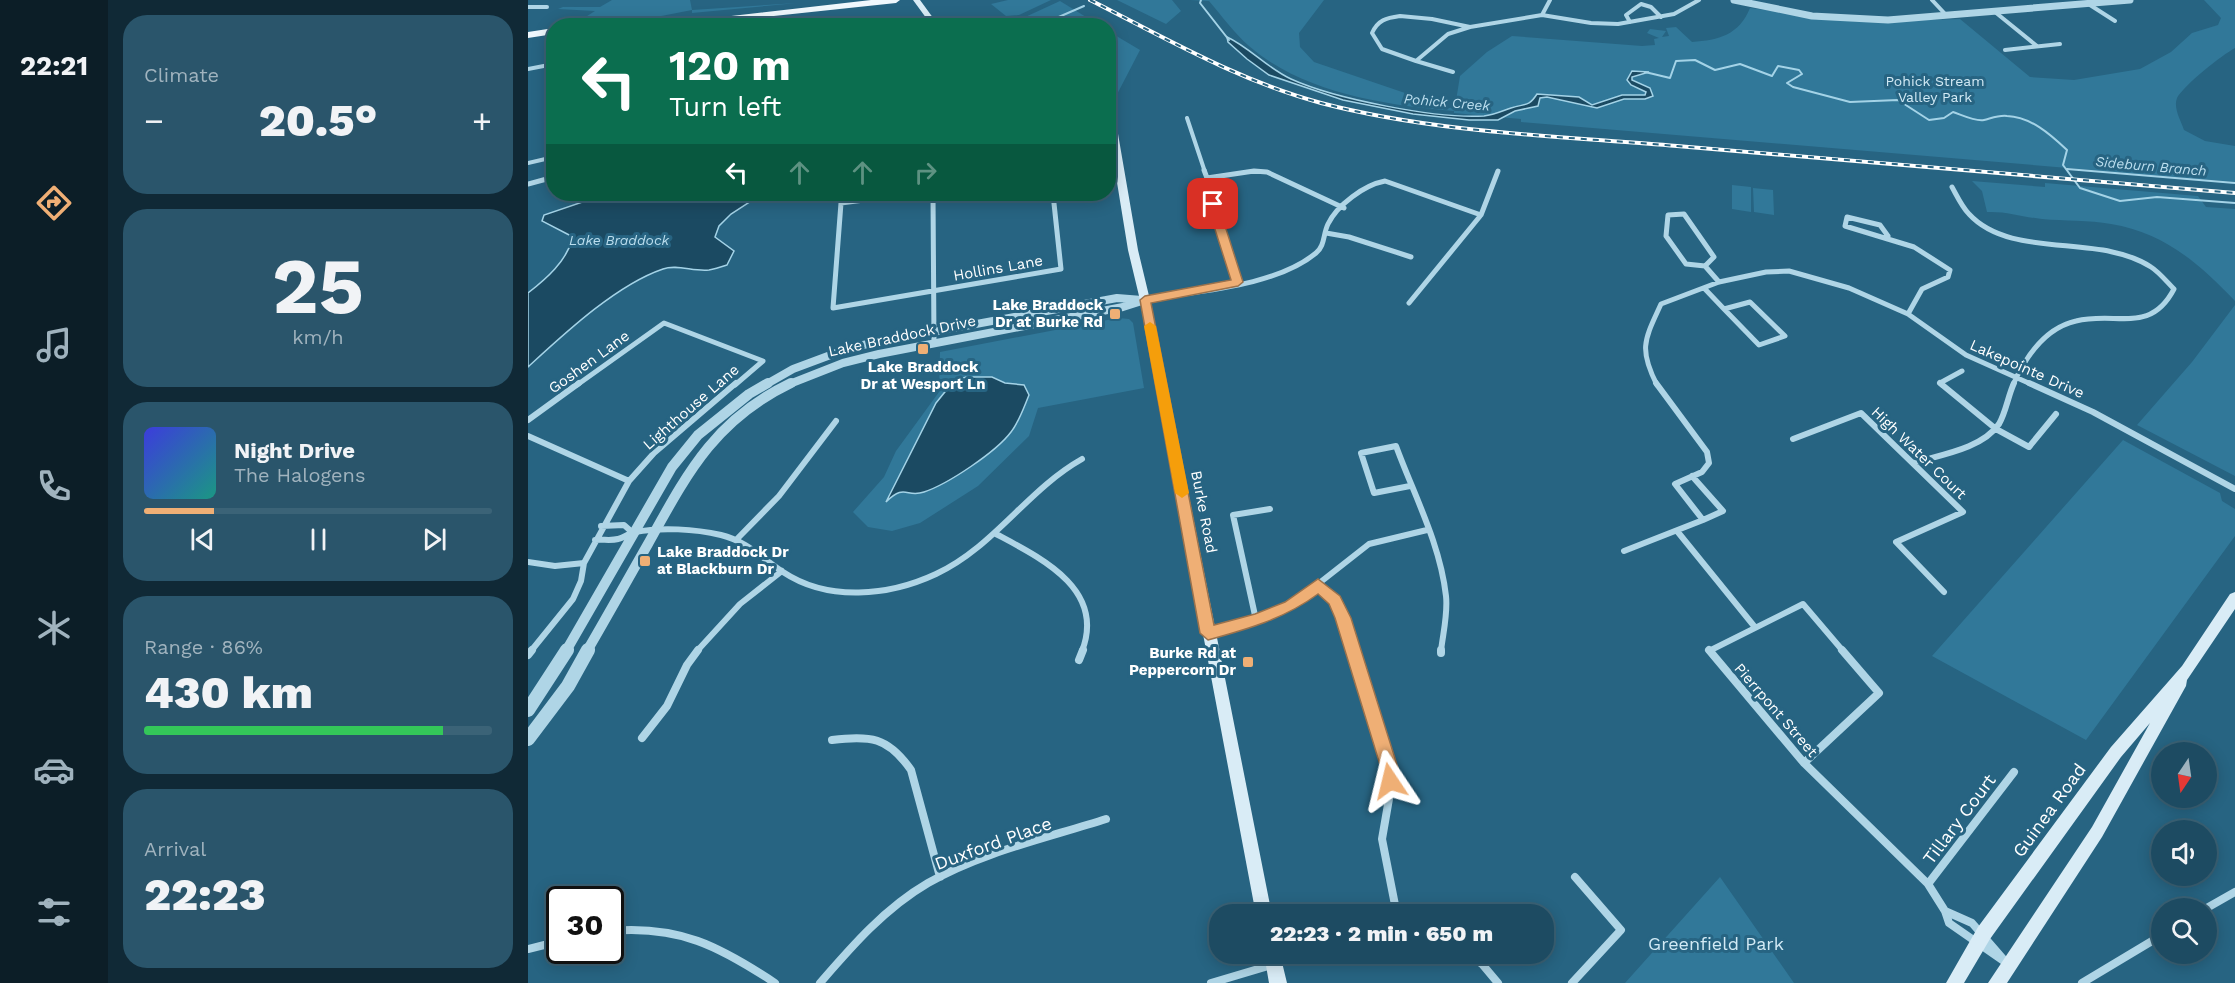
<!DOCTYPE html>
<meta charset="utf-8">
<style>
body{margin:0;font-family:"Work Sans",sans-serif;background:#2a556b;color:#f1f3f6;height:100vh;display:flex;flex-direction:column;font-size:22px;white-space:nowrap}
*{box-sizing:border-box;margin:0}
p{font-size:20px;color:#a0b3be}
.icon{flex:none;width:33px;height:33px;fill:none;stroke:currentColor;stroke-width:2;stroke-linecap:round;stroke-linejoin:round}
.map{position:relative;flex:1;overflow:hidden}
.panel{display:flex;flex-direction:column;gap:15px;padding:15px;background:#102936;width:420px}
.panel>*{flex:none}
.guide{position:absolute;left:18px;top:18px;width:570px;height:183px;border-radius:24px;box-shadow:0 3px 15px #0003,0 0 0 2px #3b6377;background:#0b6e4f;color:#fff;overflow:hidden}
.needle{width:39px;rotate:193deg}
.buttons{position:absolute;left:1623px;top:742px;display:grid;gap:12px}
.buttons a{display:grid;place-items:center;width:66px;height:66px;border-radius:50%;background:#1d4b62;box-shadow:0 3px 15px #0003,0 0 0 2px #3b6377;font-size:30px}
.speed{position:absolute;left:18px;top:886px;display:flex;gap:12px;font-size:30px;font-weight:700;text-align:center}
.speed>*{display:grid;place-content:center;width:78px;height:78px;border-radius:50%;background:#1d4b62;box-shadow:0 3px 15px #0003,0 0 0 2px #3b6377;line-height:1}
.speed .limit{border:3px solid #111;border-radius:9px;background:#fff;color:#111}
.pin{position:absolute;display:grid;place-items:center;width:51px;height:51px;color:#fff;margin:-26px;border-radius:12px;box-shadow:0 3px 9px #0006}
.me{position:absolute;width:66px;margin:-33px;rotate:350deg;stroke-linejoin:round;filter:drop-shadow(0 0 4px #0008)}
.turn{display:flex;align-items:center;gap:21px;height:126px;padding:0 24px;font-size:27px}
.turn .icon{width:78px;height:78px;stroke-width:2.5}
.turn b{display:block;font-size:42px;line-height:51px}
.lanes{display:flex;align-items:center;height:57px;padding:0 24px;background:#0003;justify-content:center;gap:30px;direction:ltr}
.lanes .off{opacity:.35}
.big{font-size:45px;font-weight:800;line-height:1.1}
.panel .tile{flex:1;display:flex;flex-direction:column;justify-content:center;gap:9px;min-width:0;padding:0 21px;border-radius:24px;background:#2a556b}
.panel .dial{align-items:center;gap:0}
.dial b{font-size:78px;line-height:1}
.song{display:flex;align-items:center;gap:18px}
.cover{width:72px;height:72px;border-radius:9px;background:linear-gradient(135deg,hsl(240 70% 55%),hsl(170 70% 35%))}
.played{height:6px;border-radius:3px;background:linear-gradient(90deg,#efaf75 20%,#3b6377 20%)}
.keys{display:flex;justify-content:space-around;direction:ltr}
.heat{display:flex;justify-content:space-between;align-items:center;font-size:33px;direction:ltr}
.charge{height:9px;border-radius:4px;background:linear-gradient(90deg,#34c759 86%,#3b6377 0)}
.trip{position:absolute;left:681px;top:904px;width:345px;height:60px;border-radius:24px;background:#1d4b62;box-shadow:0 3px 15px #0003,0 0 0 2px #3b6377;font-weight:800;line-height:60px;text-align:center}
main{display:flex;flex:1;min-height:0}
.dock{display:flex;flex-direction:column;width:108px;justify-content:space-around;align-items:center;background:#0c1e27;color:#a0b3be}
.dock .icon{width:42px;height:42px}
.dock .active{color:#efaf75}
.dock b{font-size:27px;color:#f1f3f6}
.map>svg:first-child{display:block}
</style>
<main>
<nav class="dock">
<b>22:21</b>
<svg class="icon active" aria-label="directions" viewBox="0 0 24 24"><path d="M12 3l9 9-9 9-9-9zM9 14v-3h6M13 9l2 2-2 2"/></svg>
<svg class="icon" aria-label="music" viewBox="0 0 24 24"><path d="M9 18V5l10-2v13"/><circle cx="6" cy="18" r="3"/><circle cx="16" cy="16" r="3"/></svg>
<svg class="icon" aria-label="phone" viewBox="0 0 24 24"><path d="M5 4h4l2 5-3 2q2 4 5 5l2-3 5 2v4C11 20 4 13 5 4z"/></svg>
<svg class="icon" aria-label="climate" viewBox="0 0 24 24"><path d="M12 3v18M4 7l16 10M4 17L20 7"/></svg>
<svg class="icon" aria-label="car" viewBox="0 0 24 24"><path d="M5 17H2v-5l4-1 3-4h7l3 4 3 1v5h-3M9 17h6M6 11h13"/><circle cx="7" cy="17" r="2"/><circle cx="17" cy="17" r="2"/></svg>
<svg class="icon" aria-label="filters" viewBox="0 0 24 24"><path d="M4 7h16M4 17h16"/><circle cx="9" cy="7" r="2"/><circle cx="15" cy="17" r="2"/></svg>
</nav>
<section class="panel">
<div class="tile"><p>Climate</p>
<div class="heat"><a>−</a><b class="big">20.5°</b><a>+</a></div>
</div>
<div class="tile dial"><b>25</b><p>km/h</p></div>
<div class="tile">
<div class="song"><i class="cover"></i><div><b>Night Drive</b><p>The Halogens</p></div></div>
<div class="played"></div>
<div class="keys"><svg class="icon" aria-label="previous" viewBox="0 0 24 24"><path d="M18 5L8 12l10 7zM5 5v14"/></svg><svg class="icon" aria-label="pause" viewBox="0 0 24 24"><path d="M8 5v14M16 5v14"/></svg><svg class="icon" aria-label="next" viewBox="0 0 24 24"><path d="M6 5l10 7-10 7zM19 5v14"/></svg></div>
</div>
<div class="tile"><p>Range · 86%</p><b class="big">430 km</b><div class="charge"></div></div>
<div class="tile"><p>Arrival</p><b class="big">22:23</b></div>
</section>
<div class="map">
<svg width="1707" height="983" viewBox="0 0 1707 983">
<rect width="100%" height="100%" fill="#276482"/>
<!-- green -->
<path fill="#317899" d="M84 0H162L164 10 269 3 164 13V10L123 18 50 26 45 25 67 11 30 9 35 7H72Z
M480 0H523L491 15 478 16 463 4Z
M589 0H644L653 11 638 24Z
M662 0H796L771 33 772 47 786 62 921 108 927 107 932 76 959 52 984 36 1114 46 1127 45 1126 39 1131 38 1119 33 1122 29 1138 31 1134 37 1141 36 1138 28 1148 27 1164 42C1191 40 1211 35 1222 8L1331 22 1432 19 1502 77 1546 80 1612 69 1643 52 1664 33 1690 25 1693 18 1676 0H1707V48C1694 55 1656 85 1649 98 1645 108 1653 121 1656 130L1677 141 1707 146V182L993 122V119L926 113V111C857 105 775 93 721 46 706 33 694 16 681 1Z
M532 1 571 25H480Z
M580 31 612 50 584 104 581 100Z
M1444 181 1517 187V183L1670 196 1678 207 1707 209V301C1672 264 1635 232 1583 224 1561 220 1537 221 1514 219 1495 217 1478 211 1459 212L1454 191Z
M1204 185 1223 187V212L1204 209Z
M1225 188 1245 190 1246 215 1226 212Z
M1707 305V476L1609 425 1664 362Z
M590 318 601 319 605 323 616 388 510 408 501 436 450 486 392 523 364 531 340 527 325 512 356 477 368 451 411 392 412 352Z
M1595 440 1692 493 1694 501 1707 509V536L1558 740 1404 656Z
M1192 877 1266 983H1097Z"/>
<!-- water -->
<path fill="#1b4a62" stroke="#a4d3e7" stroke-width="1.5" d="M699 37C721 47 739 68 763 79 807 99 909 119 956 116 966 115 974 111 983 108 997 103 1000 108 1009 94L1051 97 1064 105 1094 95H1117L1118 92 1103 85 1099 80 1104 71 1121 72 1104 77V80L1122 88 1125 96 1117 99H1096L1069 108 1019 97 1012 98 1010 106 987 111 970 120H941L885 114 815 100 741 75 719 59 700 42Z
M78 194H234L203 214 191 226 187 237 206 251 199 265C193 267 187 269 181 270 166 272 149 264 135 269 88 285 36 334 0 367V293C18 279 39 261 45 237L14 221 16 215Z
M438 377H464L477 383 496 385 501 395C496 407 491 422 483 432 468 452 420 484 396 492 378 498 377 483 358 502L408 403 425 382Z"/>
<g fill="none" stroke-linecap="round" stroke-linejoin="round">
<!-- stream -->
<path stroke="#a4d3e7" stroke-width="2" d="M673 0 672 3 701 40
M510 26 556 6
M1117 72 1142 78 1148 61 1167 60 1187 70 1212 64 1244 76 1250 66 1271 70 1274 74 1259 83 1265 87 1322 102 1370 100 1401 120 1416 118 1425 112C1434 115 1448 122 1456 120 1464 118 1471 115 1479 116 1503 117 1522 134 1539 150L1535 165 1552 188 1592 201 1629 197 1707 203
M1539 169 1707 183"/>
<!-- minor-far3 -->
<path stroke="#afd5e6" stroke-width="4" d="M1404 0 1419 16
M1562 5 1587 21
M0 7H19
M1467 12 1509 46
M1014 15 1022 0
M872 16 904 19 942 27 920 34 888 61 854 49 844 33C850 20 858 18 872 16Z
M1102 22 1098 15 1113 4 1123 7 1133 17
M942 27 1014 15 1063 23 1090 24 1146 14 1171 0
M1477 50 1532 44
M888 61 925 72
M0 69 26 64
M659 118 677 172
M0 163 26 157
M722 172H734"/>
<!-- minor-far2 -->
<path stroke="#afd5e6" stroke-width="5" d="M676 170 679 178 726 171 739 172 816 208
M0 184 26 177
M1424 187C1429 196 1434 207 1441 214 1483 260 1572 233 1623 267 1631 272 1639 282 1646 289 1622 335 1588 311 1548 321 1517 328 1497 358 1485 385
M382 194 313 203 305 308 533 269 525 194
M405 194 406 343
M685 204 710 282
M1156 214 1186 257 1177 266 1158 264 1138 236 1140 215Z
M798 233 821 237 883 257
M1360 236 1352 225 1319 217 1317 226 1386 247 1422 270 1420 277 1394 289 1380 314
M1177 266 1191 282
M1176 288 1196 309
M617 300C668 291 747 287 788 253 797 246 795 234 800 224 809 205 836 185 857 181L953 215
M1222 302 1257 336 1231 345 1196 309Z
M881 303 953 215 970 171
M49 385 136 323 235 361 207 385
M1129 385C1110 348 1117 339 1133 304L1191 282 1238 272 1261 271 1321 288 1380 314 1438 355 1505 385
M1414 385 1412 383 1434 371"/>
<!-- minor-far1 -->
<path stroke="#afd5e6" stroke-width="6" d="M1412 383 1468 429 1501 447 1528 414
M1501 383 1565 412 1707 489
M0 420 51 383
M0 436 101 481
M1265 439 1333 413 1435 512 1368 542 1416 592
M1385 463C1411 455 1454 449 1471 424 1478 412 1480 396 1486 383
M1164 476 1195 511 1175 520
M882 486 846 493 833 453 868 446C886 495 912 543 918 596 920 614 915 633 913 651
M73 526 96 525 105 533
M1149 531 1226 626
M468 534C513 558 578 589 554 651
M209 539 251 496 308 421
M67 540C74 539 83 541 90 539 96 538 101 533 107 532 133 527 167 529 193 535 218 541 234 558 255 572 300 602 361 596 408 574 466 547 499 490 554 459
M1096 551 1175 520 1147 484 1174 472 1181 463 1179 452 1128 383
M0 562 27 566 56 563
M791 585 807 600 825 651
M728 620 705 515 742 509
M682 632 728 620 762 606 841 544 899 530
M3 651 45 599 53 581 56 563 101 481 126 453 208 383
M169 651 212 604 254 571
M1181 651 1275 604 1315 651"/>
<!-- minor -->
<path stroke="#afd5e6" stroke-width="8" d="M825 650 862 768V793L854 839 869 915
M1181 650 1276 763
M913 653V650
M0 655 4 650
M551 660 555 650
M114 738 139 706 159 665 170 650
M304 740C342 735 360 737 383 770L412 877
M1276 763 1400 884 1417 911 1421 923 1480 964
M1276 763 1351 693 1314 650
M1400 884 1486 772
M1677 909 1707 892
M1417 911 1444 923 1477 961
M82 931C151 925 191 946 247 983
M0 949 32 941
M941 954 954 964 970 983
M292 983C324 946 357 908 400 883 454 852 519 838 578 819
M683 983 781 954
M1044 983 1093 930 1047 877
M1554 983 1634 935"/>
<!-- tertiary-far3 -->
<path stroke="#afd5e6" stroke-width="7" d="M1206 0 1284 16 1360 20 1602 0"/>
<!-- tertiary-far2 -->
<path stroke="#afd5e6" stroke-width="8" d="M237 385 265 369 324 347 589 298 614 300
M259 385 315 363 351 354 595 307 617 300"/>
<!-- tertiary-far1 -->
<path stroke="#afd5e6" stroke-width="10" d="M38 651 144 467 170 435 221 394 240 383
M59 651C80 615 100 579 120 544 159 474 186 420 263 383"/>
<!-- tertiary -->
<path stroke="#afd5e6" stroke-width="14" d="M0 710 39 650
M0 739 40 686 60 650"/>
<!-- secondary -->
<path fill="#d9ecf6" fill-rule="evenodd" d="M385 0H392L411 26H404Z
M580 114 584 116 589 128 610 250 622 300 744 915H728L612 300 600 250 580 127Z
M1707 592V609L1659 680 1658 686 1574 837 1479 983H1460L1564 827 1622 723 1593 757 1462 939 1436 983H1418L1450 927 1529 820 1583 747 1654 666 1702 594Z
M736 954H752L759 983H741Z"/>
<!-- primary -->
<path fill="#f0f8fd" fill-rule="evenodd" d="M343 0H372L368 3 151 26H116Z
M131 16 134 17V21L97 26H65Z
M26 28V34L0 38V32Z"/>
<defs>
<path id="rail" d="M562 0C637 38 711 81 793 103 908 133 1031 136 1149 146 1335 161 1521 177 1707 193"/>
</defs>
<!-- rail casing -->
<use href="#rail" stroke="#fff" stroke-width="4"/>
<!-- rail -->
<use href="#rail" stroke="#276482" stroke-width="2" stroke-dasharray="6" stroke-linecap="butt"/>
</g>
<!-- route -->
<path fill="#efaf75" stroke="#9b724c" stroke-width="1.5" d="M685 201 690 204 715 282 710 286 623 303 686 625 727 614 757 602 790 579 812 596 823 618 870 768 868 787 862 789 856 787 853 768 807 618 801 604 790 594C756 619 720 629 680 640L672 633 612 300 617 296 703 280 679 204Z"/>
<!-- slow -->
<path fill="#f59e0b" d="M622 322 628 326 661 493 654 498 647 493 616 326Z"/>
<!-- markers -->
<g fill="#efaf75" stroke="#276482" stroke-width="2">
<rect x="581" y="308" width="12" height="12" rx="3"/>
<rect x="389" y="343" width="12" height="12" rx="3"/>
<rect x="111" y="555" width="12" height="12" rx="3"/>
<rect x="714" y="656" width="12" height="12" rx="3"/>
</g>
<g text-anchor="middle" dominant-baseline="central" stroke-width="6" stroke-linejoin="round" paint-order="stroke">
<!-- far-park labels -->
<g font-size="14" fill="#d2eaf5" stroke="#276482">
<text x="1407" y="81">Pohick Stream<tspan x="1407" dy="16">Valley Park</tspan></text>
</g>
<!-- far-water labels -->
<g font-size="14" font-style="italic" fill="#bbdeee" stroke="#276482">
<text transform="translate(919 102) rotate(5)">Pohick Creek</text>
<text transform="translate(1623 166) rotate(5)">Sideburn Branch</text>
<text x="91" y="240">Lake Braddock</text>
</g>
<!-- street labels -->
<g font-size="15" fill="#fff" stroke="#276482">
<text transform="translate(470 268) rotate(-10)">Hollins Lane</text>
<text transform="translate(374 336) rotate(-12)">Lake Braddock Drive</text>
<text transform="translate(61 362) rotate(-36)">Goshen Lane</text>
<text transform="translate(1499 369) rotate(24)">Lakepointe Drive</text>
<text transform="translate(163 407) rotate(-41)">Lighthouse Lane</text>
<text transform="translate(1391 453) rotate(44)">High Water Court</text>
<text transform="translate(676 512) rotate(79)">Burke Road</text>
<text transform="translate(1248 710) rotate(49)">Pierrpont Street</text>
</g>
<!-- poi labels -->
<g font-size="15" font-weight="bold" fill="#fff" stroke="#276482" text-anchor="end">
<text x="575" y="305">Lake Braddock<tspan x="575" dy="17">Dr at Burke Rd</tspan></text>
<text x="395" y="367" text-anchor="middle">Lake Braddock<tspan x="395" dy="17">Dr at Wesport Ln</tspan></text>
<text x="129" y="552" text-anchor="start">Lake Braddock Dr<tspan x="129" dy="17">at Blackburn Dr</tspan></text>
<text x="708" y="653">Burke Rd at<tspan x="708" dy="17">Peppercorn Dr</tspan></text>
</g>
<!-- near-street labels -->
<g font-size="18" fill="#fff" stroke="#276482">
<text transform="translate(1521 810) rotate(-54)">Guinea Road</text>
<text transform="translate(1431 819) rotate(-53)">Tillary Court</text>
<text transform="translate(465 843) rotate(-20)">Duxford Place</text>
</g>
<!-- near-park labels -->
<g font-size="18" fill="#d2eaf5" stroke="#276482">
<text x="1188" y="943">Greenfield Park</text>
</g>
</g>
</svg>
<div class="buttons">
<a><svg class="needle" viewBox="-14 -14 28 28"><path d="M0-13l5 13h-10z" fill="#e53935"/><path d="M0 13l5-13h-10z" fill="#a0b3be"/></svg></a>
<a><svg class="icon" aria-label="sound" viewBox="0 0 24 24"><path d="M4 9h4l5-4v14l-5-4H4zM17 9q2 3 0 6"/></svg></a>
<a><svg class="icon" aria-label="search" viewBox="0 0 24 24"><circle cx="10" cy="10" r="6"/><path d="M15 15l6 6"/></svg></a>
</div>
<div class="speed"><div class="limit">30</div></div>
<div class="pin" style="left:685px;top:204px;background:#d93025"><svg class="icon" aria-label="arrive" viewBox="0 0 24 24"><path d="M6 21V4h12l-3 4 3 4H6"/></svg></div>
<svg class="me" style="left:862px;top:781px" viewBox="-20 -20 40 40"><path d="M0-17L14 15 0 8-14 15z" fill="#efaf75" stroke="#fff" stroke-width="4"/></svg>
<div class="trip">22:23 · 2 min · 650 m</div>
<div class="guide">
<div class="turn"><svg class="icon" aria-label="left" viewBox="0 0 24 24"><path d="M17 20v-9H6M10 6l-5 5 5 5"/></svg><div><b>120 m</b>Turn left</div></div>
<div class="lanes"><svg class="icon" aria-label="left" viewBox="0 0 24 24"><path d="M17 20v-9H6M10 6l-5 5 5 5"/></svg><svg class="icon off" aria-label="ahead" viewBox="0 0 24 24"><path d="M12 20V5M6 11l6-6 6 6"/></svg><svg class="icon off" aria-label="ahead" viewBox="0 0 24 24"><path d="M12 20V5M6 11l6-6 6 6"/></svg><svg class="icon off" aria-label="right" viewBox="0 0 24 24"><path d="M7 20v-9h11M14 6l5 5-5 5"/></svg></div>
</div>
</div>
</main>
